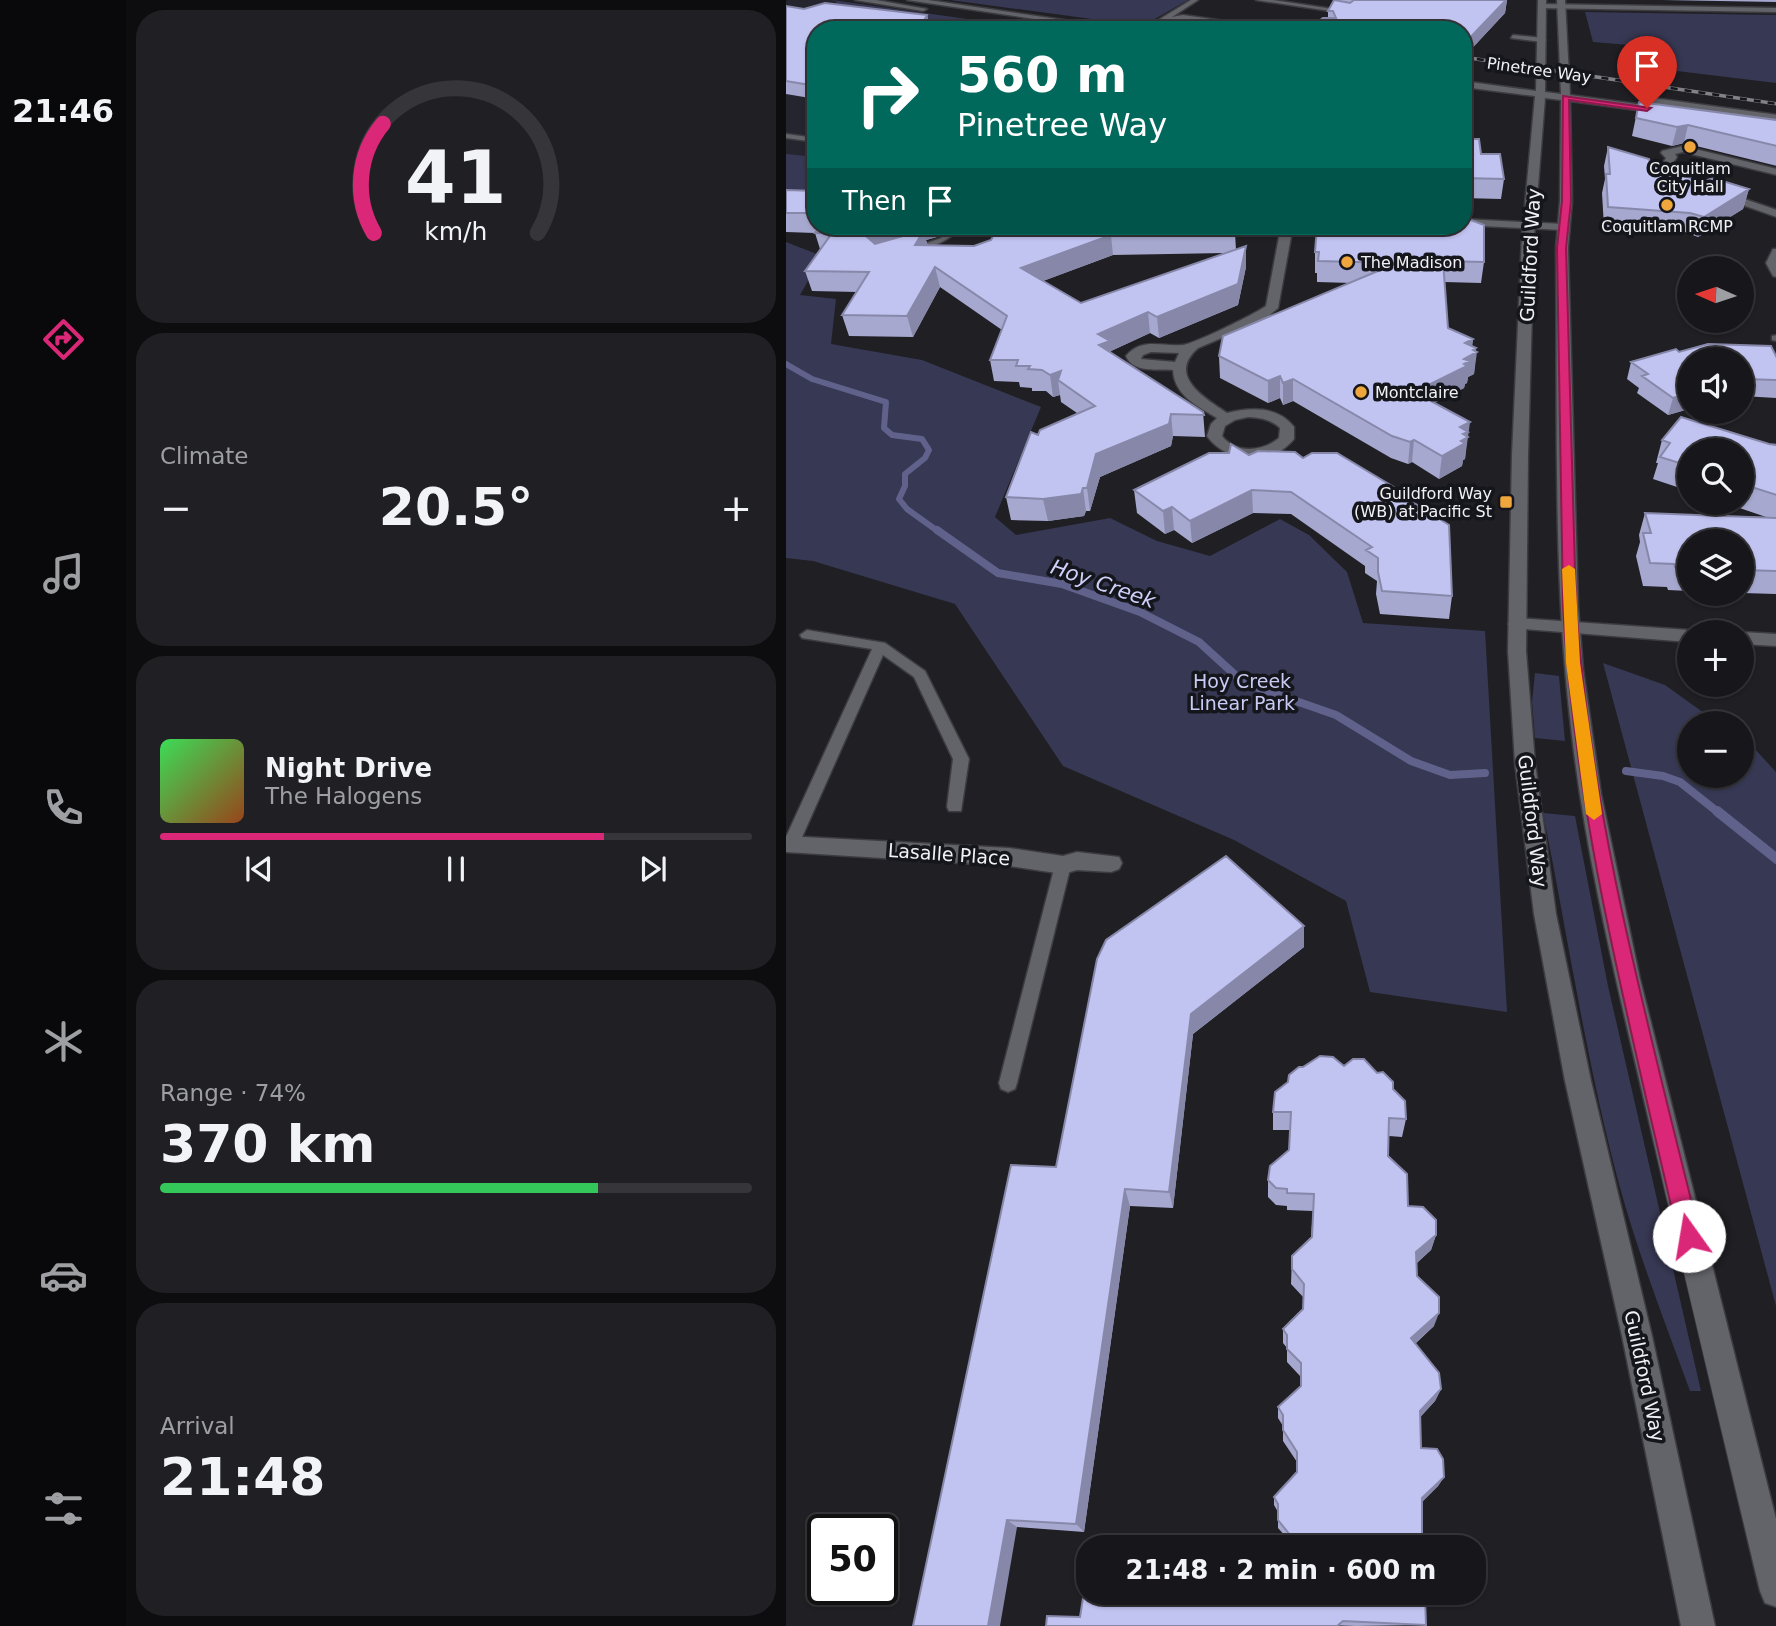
<!DOCTYPE html>
<meta charset="utf-8">
<style>
body{margin:0;font-family:"DejaVu Sans",sans-serif;background:#202024;color:#f1f3f6;height:100vh;display:flex;flex-direction:column;font-size:26px;white-space:nowrap}
*{box-sizing:border-box;margin:0}
p{font-size:23px;color:#9e9fa3}
.icon{flex:none;width:38px;height:38px;fill:none;stroke:currentColor;stroke-width:2;stroke-linecap:round;stroke-linejoin:round}
.map{position:relative;flex:1;overflow:hidden}
.panel{display:flex;flex-direction:column;gap:10px;padding:10px;background:#0d0d0f;width:660px}
.panel>*{flex:none}
.top-card{position:absolute;left:21px;top:21px;width:665px;height:214px;border-radius:28px;box-shadow:0 2px 5px #0004,0 0 0 2px #36363a;background:#00695c;color:#fff;overflow:hidden}
.needle{width:46px;rotate:273deg}
.buttons{position:absolute;left:891px;top:256px;display:grid;gap:14px}
.buttons a{display:grid;place-items:center;width:77px;height:77px;border-radius:50%;background:#17171b;box-shadow:0 2px 5px #0004,0 0 0 2px #36363a;font-size:35px}
.speed{position:absolute;left:21px;top:1514px;display:flex;gap:14px;font-size:35px;font-weight:700;text-align:center}
.speed>*{display:grid;place-content:center;width:91px;height:91px;border-radius:50%;background:#17171b;box-shadow:0 2px 5px #0004,0 0 0 2px #36363a;line-height:1}
.speed .limit{border:4px solid #111;border-radius:10px;background:#fff;color:#111}
.pin{position:absolute;display:grid;place-items:center;width:60px;height:60px;color:#fff;margin:-72px -30px;border-radius:50% 50% 50% 0;rotate:-45deg;box-shadow:0 0 7px #0007}
.pin .icon{rotate:45deg}
.me{position:absolute;width:77px;margin:-38px;rotate:347deg;stroke-linejoin:round;filter:drop-shadow(0 0 5px #0008)}
.turn{display:flex;align-items:center;gap:24px;height:147px;padding:0 35px;font-size:32px}
.turn .icon{width:91px;height:91px;stroke-width:2.5}
.turn b{display:block;font-size:49px;line-height:60px}
.then{display:flex;align-items:center;height:66px;padding:0 35px;background:#0003;gap:14px;font-size:26px}
.big{font-size:52px;font-weight:700;line-height:1.1}
.panel .widget{flex:1;display:flex;flex-direction:column;justify-content:center;gap:10px;min-width:0;padding:0 24px;border-radius:28px;background:#202024}
.panel .dial{align-items:center;gap:0}
.dial svg{height:182px;overflow:visible;fill:none;stroke:#36363a;stroke-width:7;stroke-linecap:round;text-anchor:middle}
.dial text{fill:#f1f3f6;stroke:none}
.song{display:flex;align-items:center;gap:21px}
.cover{width:84px;height:84px;border-radius:10px;background:linear-gradient(135deg,hsl(130 70% 55%),hsl(20 70% 35%))}
.played{height:7px;border-radius:4px;background:linear-gradient(90deg,#db2777 75%,#36363a 75%)}
.keys{display:flex;justify-content:space-around;direction:ltr}
.heat{display:flex;justify-content:space-between;align-items:center;font-size:38px;direction:ltr}
.charge{height:10px;border-radius:5px;background:linear-gradient(90deg,#34c759 74%,#36363a 0)}
.trip{position:absolute;left:290px;top:1535px;width:410px;height:70px;border-radius:28px;background:#17171b;box-shadow:0 2px 5px #0004,0 0 0 2px #36363a;font-weight:700;line-height:70px;text-align:center}
main{display:flex;flex:1;min-height:0}
.tabs{display:flex;flex-direction:column;width:126px;justify-content:space-around;align-items:center;background:#09090b;color:#9e9fa3}
.tabs .icon{width:49px;height:49px}
.tabs .selected{color:#db2777}
.tabs b{font-size:32px;color:#f1f3f6}
.map>svg:first-child{display:block}
</style>
<main>
<nav class="tabs">
<b>21:46</b>
<svg class="icon selected" aria-label="directions" viewBox="0 0 24 24"><path d="M12 3l9 9-9 9-9-9zM9 14v-3h6M13 9l2 2-2 2"/></svg>
<svg class="icon" aria-label="music" viewBox="0 0 24 24"><path d="M9 18V5l10-2v13"/><circle cx="6" cy="18" r="3"/><circle cx="16" cy="16" r="3"/></svg>
<svg class="icon" aria-label="phone" viewBox="0 0 24 24"><path d="M5 4h4l2 5-3 2q2 4 5 5l2-3 5 2v4C11 20 4 13 5 4z"/></svg>
<svg class="icon" aria-label="climate" viewBox="0 0 24 24"><path d="M12 3v18M4 7l16 10M4 17L20 7"/></svg>
<svg class="icon" aria-label="car" viewBox="0 0 24 24"><path d="M5 17H2v-5l4-1 3-4h7l3 4 3 1v5h-3M9 17h6M6 11h13"/><circle cx="7" cy="17" r="2"/><circle cx="17" cy="17" r="2"/></svg>
<svg class="icon" aria-label="filters" viewBox="0 0 24 24"><path d="M4 7h16M4 17h16"/><circle cx="9" cy="7" r="2"/><circle cx="15" cy="17" r="2"/></svg>
</nav>
<section class="panel">
<div class="widget dial"><svg viewBox="0 0 100 80">
<path d="M14 69A42 42 0 1 1 86 69"/>
<path d="M14 69A42 42 0 0 1 18 21" stroke="#db2777"/>
<text x="50" y="56" font-size="32" font-weight="700">41</text>
<text x="50" y="72" font-size="11">km/h</text>
</svg></div>
<div class="widget"><p>Climate</p>
<div class="heat"><a>−</a><b class="big">20.5°</b><a>+</a></div>
</div>
<div class="widget">
<div class="song"><i class="cover"></i><div><b>Night Drive</b><p>The Halogens</p></div></div>
<div class="played"></div>
<div class="keys"><svg class="icon" aria-label="previous" viewBox="0 0 24 24"><path d="M18 5L8 12l10 7zM5 5v14"/></svg><svg class="icon" aria-label="pause" viewBox="0 0 24 24"><path d="M8 5v14M16 5v14"/></svg><svg class="icon" aria-label="next" viewBox="0 0 24 24"><path d="M6 5l10 7-10 7zM19 5v14"/></svg></div>
</div>
<div class="widget"><p>Range · 74%</p><b class="big">370 km</b><div class="charge"></div></div>
<div class="widget"><p>Arrival</p><b class="big">21:48</b></div>
</section>
<div class="map">
<svg width="991" height="1626" viewBox="0 0 991 1626">
<rect width="100%" height="100%" fill="#1f1f24"/>
<!-- built -->
<path fill="#252530" d="M3 0H47L262 30H30V182L0 174V1Z"/>
<!-- green -->
<path fill="#373853" d="M46 0 223 25 213 30H149L145 26 49 10 47 8 51 2Z
M164 0H402L367 20 350 25Z
M799 12 990 15V83L891 71 885 51 880 48 807 42Z
M0 154 30 157V163L22 173 30 174V206L0 205Z
M0 242 36 256 14 295 50 299 45 344 136 360 255 407 209 517 230 535 324 518 371 541 424 556 494 519 523 535 561 572 577 623 699 631 721 1012 584 992 560 901 448 840 277 766 169 604 27 561 0 558Z
M817 663 879 685 932 723H903V775H956V739L968 748 990 772V1306Z
M749 673 773 676 779 741 749 738 746 702Z
M757 813 789 816 822 986 915 1391H904C879 1322 852 1254 833 1184 800 1061 782 937 757 813Z"/>
<g fill="none" stroke-linecap="round" stroke-linejoin="round">
<!-- stream-far2 -->
<path stroke="#61628b" stroke-width="6" d="M0 364 26 379 100 402 98 428 106 435 136 439 143 450 139 458 119 474V486L113 499 121 509 153 532"/>
<!-- stream-far1 -->
<path stroke="#61628b" stroke-width="8" d="M151 530 212 573 276 584 354 612 413 642 458 683 550 715 625 761 664 775 699 773
M840 771 877 776 894 782 933 813"/>
<!-- stream -->
<path stroke="#61628b" stroke-width="10" d="M931 811 991 859"/>
<defs>
<path id="lane" d="M405 0H412L386 17 397 15 501 30C466 30 432 19 397 19 382 19 370 30 356 30Z
M470 0H487L567 12 564 14Z
M727 35 757 38 760 40 757 42 725 38Z
M0 134 30 138V142L0 138Z
M169 226H179C159 242 150 246 124 254L119 251 155 238 162 229Z
M991 335V341L986 340V336Z
M21 630 99 643 139 671 183 759 175 811H163L161 807 167 759 128 677 97 655 13 844 11 848 0 849V837L86 649 16 638 14 635Z
M277 858 283 860 285 865 231 1083 229 1089 222 1092 215 1089 213 1083 269 865 271 860Z"/>
<path id="street" d="M755 4 991 8V12L752 8Z
M897 146 991 169V175L897 152 889 154 891 157 883 169H859L854 166 859 163 876 164 880 158 875 153 876 151Z
M935 191 991 210V217L931 196V192Z
M677 219 777 224 783 227 777 230 677 225Z
M495 226H507L492 308 478 320 412 348C380 376 420 399 441 413 465 407 492 406 508 427V439C485 467 441 464 421 436L425 424 431 418C411 406 388 395 387 370 371 369 347 373 340 356 356 337 376 347 396 345 406 345 469 314 480 306ZM365 352 393 353 389 362 355 359 357 355ZM462 417C475 418 484 419 494 428L493 438C476 452 450 454 436 436L439 426 449 420Z
M987 249H991V277L987 276 980 263Z
M731 618 903 630 909 632H903V642L725 628 722 624Z
M956 632 991 634V646L956 644Z
M0 836 223 848 277 856 291 852 333 857 336 863 333 869 325 872 291 870 277 874 223 866 0 852Z"/>
<path id="secondary" d="M69 0H90L141 9 137 11Z
M121 0H142L346 30H322Z
M752 0H760L759 92 775 94 771 0H779L784 95 880 108 885 111 880 114 784 101 786 201 782 248 792 606 797 669 815 794 854 979 991 1523V1607L979 1603 974 1591C935 1429 896 1267 859 1104 830 980 799 854 785 727 766 569 772 408 770 248L774 201 775 100 759 98 748 237 742 455 740 651 749 763 770 914 805 1081 866 1336 929 1626H895L836 1336 779 1081 748 914 729 763 722 651 726 455 736 237 749 96 677 87V81L750 91Z
M867 98 991 115V121L864 103 862 101Z"/>
</defs>
<!-- lane casing -->
<use href="#lane" stroke="#3c3c40" stroke-width="3"/>
<!-- street casing -->
<use href="#street" stroke="#3c3c40" stroke-width="3"/>
<!-- secondary casing -->
<use href="#secondary" stroke="#3c3c40" stroke-width="3"/>
<!-- lane -->
<use href="#lane" fill="#63646a" fill-rule="evenodd"/>
<!-- street -->
<use href="#street" fill="#63646a" fill-rule="evenodd"/>
<!-- secondary -->
<use href="#secondary" fill="#63646a" fill-rule="evenodd"/>
<defs>
<path id="rail" d="M437 26 467 30
M677 57 991 104"/>
</defs>
<!-- rail casing -->
<use href="#rail" stroke="#828287" stroke-width="3.5"/>
<!-- rail -->
<use href="#rail" stroke="#15161b" stroke-width="2.5" stroke-dasharray="7" stroke-linecap="butt"/>
</g>
<!-- wall -->
<path fill="#a6a8cf" fill-rule="evenodd" d="M552 0H721L719 13 677 58V30L542 18V11Z
M876 0H991V2Z
M0 6 18 9 141 15 144 28 30 30V99L0 94Z
M853 102 991 120V166L898 143 886 146 846 136Z
M677 139 695 154 718 179 715 199 677 198Z
M822 147 865 165 916 182 963 189 957 209 912 237 899 232 818 227 816 193 819 179 818 166Z
M0 190 30 191V226H157L151 237 140 240 142 246H188L205 240 213 226H438V228L449 233 450 250 460 246V267L452 305 373 338 364 333 325 351V353L417 412 419 437 387 436 385 446 314 477 304 511H300L298 516 262 521 225 520 220 497 252 435 291 413 275 402 274 395 267 397 260 391H246V388L234 387 233 382 208 381 204 360 216 330 154 287 127 337 63 336 56 315 71 292 26 291 19 271 34 249 29 233 0 232ZM439 253 295 303 257 281 327 255Z
M529 252 698 262 695 283 658 282 662 328 687 339 686 346 690 351 688 374 682 377 681 383 679 384 678 388 648 403 681 437 679 459 677 460 676 466 653 479 626 462 622 464 605 458 507 401 497 405 494 398 482 403 434 378 433 356 565 283 531 282V273H529Z
M893 352 991 358V398L956 396V359H903V409L882 415 851 393 853 388 841 379 845 362Z
M876 440 991 445V594L956 593V541H903V591L882 590 881 587 857 586 850 556 854 542 853 535 859 513 980 517 936 502H956V450H903V491L867 479 872 463H870Z
M463 455 517 458 611 489V493L666 596 663 619 594 614 590 594 591 581 579 573V566L505 514 467 513 406 543 388 530 379 534 351 513 348 490Z
M518 947 407 1034 387 1208 344 1206 298 1532 231 1527 127 1626 270 1167 311 959Z
M558 1066 607 1089 620 1119 616 1137 603 1136 602 1156 622 1206 650 1235 645 1250 631 1263V1276L648 1326 629 1344 655 1389 649 1401 634 1417 635 1448 658 1477 652 1486 636 1502V1544L501 1538 492 1528V1512L488 1505V1497L510 1472 511 1462 497 1441V1426L492 1418V1407L514 1387V1376L501 1362V1348L497 1343V1329L517 1309 518 1298 505 1284 506 1256 525 1237 527 1211 501 1210V1206L490 1205 482 1197V1180L503 1150 504 1130H487V1112Z
M303 1592 639 1598 640 1625 570 1626 294 1617Z"/>
<!-- shaded-wall -->
<path fill="#8788a9" d="M721 0 719 13 677 58V45Z
M141 15 144 28 143 30H133Z
M902 125 898 143 886 146 891 127Z
M963 189 957 209 912 237 918 217Z
M118 226H157L151 237 140 240 143 250 87 258 81 237Z
M325 235 327 255 238 288 235 268Z
M460 246V267L452 305 373 338 371 317Z
M149 267 154 287 127 337 121 316Z
M362 312 364 333 325 351 326 362 314 345 312 334Z
M687 339 685 355 687 350 690 348V353L691 352 688 374 682 377 681 383 679 384 678 388 626 414 628 392 679 343Z
M275 371 272 380 274 395 267 397 264 375Z
M494 376V398L482 403V381Z
M507 379V401L497 405V383Z
M903 393V409L882 415 887 398Z
M385 414 387 436 385 446 314 477 304 511 301 488 310 454Z
M684 422 679 459 677 460 676 466 653 479 656 456 674 427Z
M628 440 626 462 622 464 624 442Z
M297 488 300 511 298 516 262 521 257 499Z
M466 490 467 513 406 543 404 521Z
M386 507 388 530 379 534 377 511Z
M518 926V947L407 1034 387 1208 383 1192 405 1014Z
M339 1189 344 1206 298 1532 290 1524Z
M650 1235 645 1250 626 1267 630 1252Z
M653 1313 648 1326 620 1351 625 1338Z
M655 1389 649 1401 630 1422 634 1411Z
M658 1477 652 1486 631 1507 636 1498Z
M221 1520 231 1527 214 1626H202Z"/>
<!-- building -->
<path fill="#c1c3f1" stroke="#8788a9" stroke-width="2" d="M548 0 564 3 568 0H720L677 45V30H521L537 18H550L547 11H542Z
M39 3 141 15 133 30H30V86L0 81V6L18 9Z
M853 102 991 120V146L902 125 891 127 850 118Z
M677 139H693L695 154H714L718 179 677 178Z
M822 147 863 159 865 165 916 182 927 178 963 189 918 217 904 213 822 207 820 174H824Z
M0 190 30 191V213H0Z
M677 217 698 225V262L657 261 662 328 687 339 679 343 690 348 687 350 691 352 678 359 684 361 678 364 681 366 628 392 684 422 674 427 682 432 677 434 682 437 675 441 679 443 656 456 628 440 624 442 606 436 507 379 497 383 494 376 482 381 433 356 437 336 611 263 532 261 533 252H529L531 226H677Z
M34 226H118L81 237 89 244 138 230 129 245 188 246 205 240 213 226H438V228L449 233 325 235 235 268 295 303 460 246 452 284 371 317 362 312 312 334 324 341 313 345 417 412 418 415 385 414 383 424 310 454 301 488H297L295 494 257 499 220 497 245 432 252 435 254 430 309 406 272 380 275 371 264 375 256 370 242 369 244 366H230L232 360H204L221 316 149 267 121 316 56 315 83 272 19 271 46 233H29Z
M922 344 985 346 991 358V380L956 379V359H903V393L887 398 856 376 862 374 845 362 890 349 893 352Z
M895 417 983 444 991 445V495L956 484V450H903V466L874 457 884 443 876 440Z
M445 444 463 455 472 451 509 452 517 458 526 453H551L611 489 609 491 663 525 666 596 596 591 592 572V558L580 550 586 547 505 492 466 490 404 521 386 507 377 511 348 490 423 453H443Z
M859 513 991 518V571L956 570V541H903V568L889 567 888 564 864 563 857 533H865Z
M440 856 518 926 405 1014 383 1192 339 1189 290 1524 221 1520 202 1626H127L225 1165 270 1167 311 959 320 940Z
M534 1056 547 1057 558 1066 567 1059H578L591 1073 597 1072 607 1082V1089L619 1101 620 1119 603 1118 602 1156 621 1174 622 1206 637 1207 650 1220V1235L630 1252 631 1276 653 1297V1313L625 1338 653 1373 655 1389 634 1411 635 1448 651 1449 657 1459 658 1477 636 1498V1544L650 1545 651 1547H493L504 1535 492 1520V1504L488 1497 511 1472V1452L497 1430V1415L492 1407 515 1386V1363L501 1349V1335L497 1329 517 1309 518 1284 506 1269V1256L526 1237 528 1194 501 1193V1189L490 1188 482 1180 484 1166 503 1150 505 1112H487L489 1092 502 1082 503 1075 513 1067H517Z
M338 1538 344 1547H305L306 1541 331 1543Z
M417 1542 420 1547H412Z
M303 1560V1592H645L639 1598 640 1625 557 1621 551 1626H260L261 1616 294 1617Z"/>
<!-- route -->
<path fill="#db2777" stroke="#8e194d" stroke-width="2" d="M777 96 865 108 861 111 783 100 785 201 780 248 790 606C805 820 863 1028 914 1236L910 1243 903 1246 896 1243 892 1236C845 1028 789 820 777 606L771 248 776 201Z"/>
<!-- slow -->
<path fill="#f59e0b" d="M783 565 789 569 794 663 816 814 808 820 800 814 780 663 776 569Z"/>
<!-- markers -->
<g fill="#efa73d" stroke="#15161b" stroke-width="2.5">
<circle cx="904" cy="147" r="7"/>
<circle cx="881" cy="205" r="7"/>
<circle cx="561" cy="262" r="7"/>
<circle cx="575" cy="392" r="7"/>
<rect x="713" y="495" width="14" height="14" rx="3.5"/>
</g>
<g text-anchor="middle" dominant-baseline="central" stroke-width="7" stroke-linejoin="round" paint-order="stroke">
<!-- far-street labels -->
<g font-size="16" fill="#f1f1f5" stroke="#15161b">
<text transform="translate(753 70) rotate(8)">Pinetree Way</text>
</g>
<!-- far-poi labels -->
<g font-size="16" fill="#f1f1f5" stroke="#15161b">
<text x="904" y="168">Coquitlam<tspan x="904" dy="18">City Hall</tspan></text>
<text x="881" y="226">Coquitlam RCMP</text>
<text x="575" y="262" text-anchor="start">The Madison</text>
<text x="589" y="392" text-anchor="start">Montclaire</text>
<text x="706" y="493" text-anchor="end">Guildford Way<tspan x="706" dy="18">(WB) at Pacific St</tspan></text>
</g>
<!-- street labels -->
<g font-size="19" fill="#f1f1f5" stroke="#15161b">
<text transform="translate(744 255) rotate(-87)">Guildford Way</text>
<text transform="translate(747 821) rotate(83)">Guildford Way</text>
<text transform="translate(163 854) rotate(4)">Lasalle Place</text>
<text transform="translate(859 1376) rotate(78)">Guildford Way</text>
</g>
<!-- park labels -->
<g font-size="19" fill="#c9cbf4" stroke="#15161b">
<text x="456" y="681">Hoy Creek<tspan x="456" dy="22">Linear Park</tspan></text>
</g>
<!-- water labels -->
<g font-size="21" font-style="italic" fill="#cfd1fa" stroke="#15161b">
<text transform="translate(317 584) rotate(19)">Hoy Creek</text>
</g>
</g>
</svg>
<div class="buttons">
<a><svg class="needle" viewBox="-14 -14 28 28"><path d="M0-13l5 13h-10z" fill="#e53935"/><path d="M0 13l5-13h-10z" fill="#9e9fa3"/></svg></a>
<a><svg class="icon" aria-label="sound" viewBox="0 0 24 24"><path d="M4 9h4l5-4v14l-5-4H4zM17 9q2 3 0 6"/></svg></a>
<a><svg class="icon" aria-label="search" viewBox="0 0 24 24"><circle cx="10" cy="10" r="6"/><path d="M15 15l6 6"/></svg></a>
<a><svg class="icon" aria-label="layers" viewBox="0 0 24 24"><path d="M12 4l9 5-9 5-9-5zM3 14l9 5 9-5"/></svg></a>
<a>+</a>
<a>−</a>
</div>
<div class="speed"><div class="limit">50</div></div>
<div class="pin" style="left:861px;top:108px;background:#d93025"><svg class="icon" aria-label="arrive" viewBox="0 0 24 24"><path d="M6 21V4h12l-3 4 3 4H6"/></svg></div>
<svg class="me" style="left:903px;top:1236px" viewBox="-20 -20 40 40"><circle r="19" fill="#fff"/><path d="M0-13L10 11 0 6-10 11z" fill="#db2777"/></svg>
<div class="trip">21:48 · 2 min · 600 m</div>
<div class="top-card">
<div class="turn"><svg class="icon" aria-label="right" viewBox="0 0 24 24"><path d="M7 20v-9h11M14 6l5 5-5 5"/></svg><div><b>560 m</b>Pinetree Way</div></div>
<div class="then">Then<svg class="icon" aria-label="arrive" viewBox="0 0 24 24"><path d="M6 21V4h12l-3 4 3 4H6"/></svg></div>
</div>
</div>
</main>
